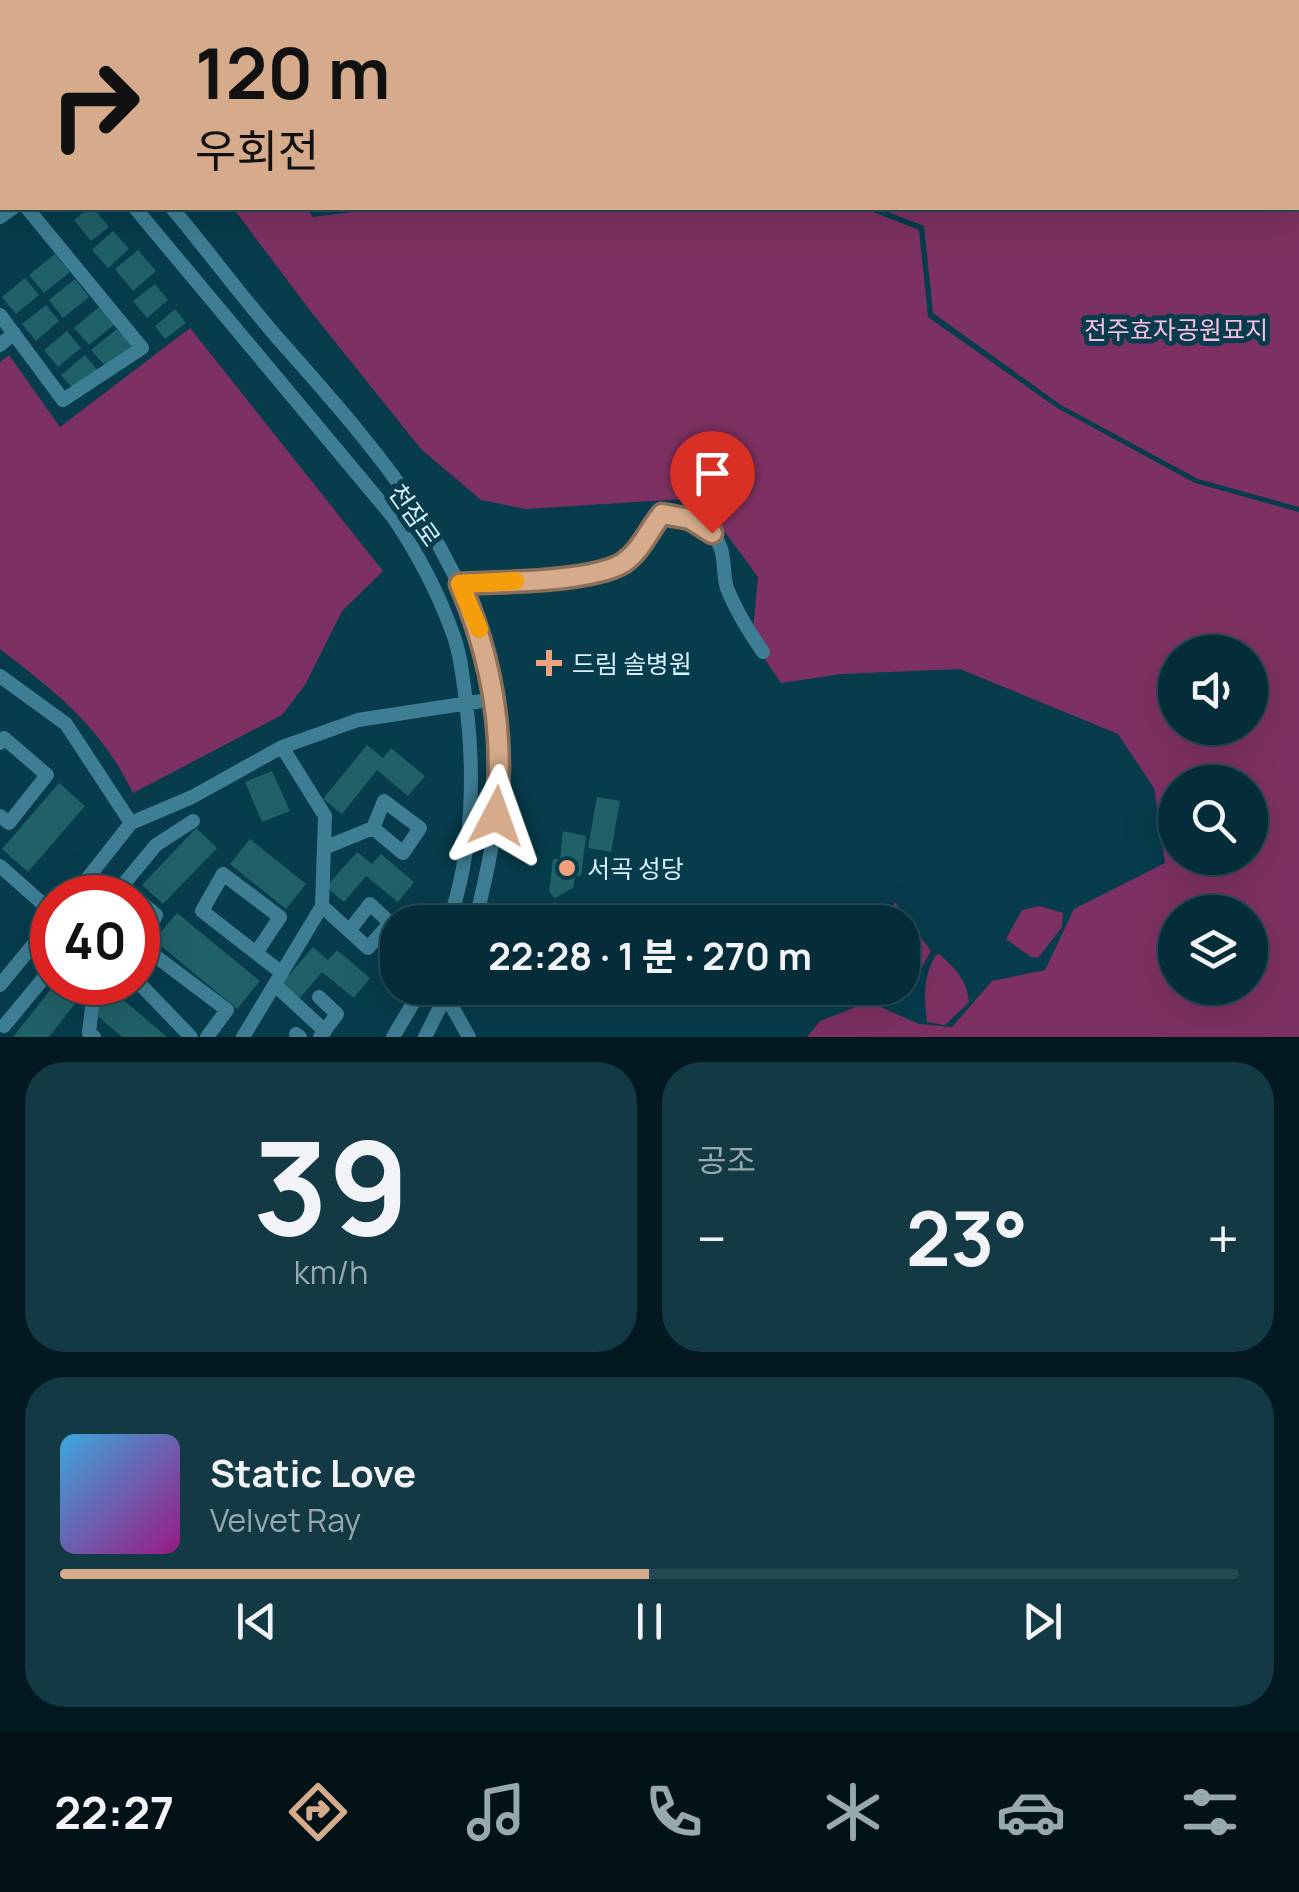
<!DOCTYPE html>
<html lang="ko">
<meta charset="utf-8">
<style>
body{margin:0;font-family:Manrope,"Noto Sans KR",sans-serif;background:#123944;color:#f1f3f6;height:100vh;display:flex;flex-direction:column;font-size:38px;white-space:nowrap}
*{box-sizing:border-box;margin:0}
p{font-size:32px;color:#97a8ae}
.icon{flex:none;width:55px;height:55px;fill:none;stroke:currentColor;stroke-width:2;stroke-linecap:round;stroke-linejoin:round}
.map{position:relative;height:1037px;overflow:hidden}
.drawer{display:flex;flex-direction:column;gap:25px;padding:25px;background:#02191f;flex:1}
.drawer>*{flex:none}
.banner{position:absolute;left:0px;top:0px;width:1300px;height:210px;box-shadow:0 10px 40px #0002,0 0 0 2px #254953;background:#d6ab8b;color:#111;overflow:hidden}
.buttons{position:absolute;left:1158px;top:635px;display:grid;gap:20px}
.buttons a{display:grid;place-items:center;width:110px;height:110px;border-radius:50%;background:#042d39;box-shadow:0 10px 40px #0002,0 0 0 2px #254953;font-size:50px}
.speed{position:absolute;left:30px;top:875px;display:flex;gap:20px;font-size:50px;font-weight:700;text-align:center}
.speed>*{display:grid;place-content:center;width:130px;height:130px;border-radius:50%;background:#042d39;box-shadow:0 10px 40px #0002,0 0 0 2px #254953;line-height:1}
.speed .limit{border:15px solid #d22;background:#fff;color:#111}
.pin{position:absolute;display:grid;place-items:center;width:85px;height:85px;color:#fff;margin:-102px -42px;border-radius:50% 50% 50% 0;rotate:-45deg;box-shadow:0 0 10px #0007}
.pin .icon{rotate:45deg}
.me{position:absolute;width:110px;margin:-55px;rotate:4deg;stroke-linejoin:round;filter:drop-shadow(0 0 8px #0008)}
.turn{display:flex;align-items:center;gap:35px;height:210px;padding:0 30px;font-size:45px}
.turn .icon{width:130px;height:130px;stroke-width:2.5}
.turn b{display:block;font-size:70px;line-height:85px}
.big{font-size:75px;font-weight:700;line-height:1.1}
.drawer .card{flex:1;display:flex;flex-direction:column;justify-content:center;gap:15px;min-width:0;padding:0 35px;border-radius:40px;background:#123944}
.drawer .dial{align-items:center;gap:0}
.dial b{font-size:130px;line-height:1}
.song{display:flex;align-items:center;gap:30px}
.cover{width:120px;height:120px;border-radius:15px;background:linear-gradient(135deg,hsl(200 70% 55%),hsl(310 70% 35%))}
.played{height:10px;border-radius:5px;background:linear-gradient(90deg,#d6ab8b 50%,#254953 50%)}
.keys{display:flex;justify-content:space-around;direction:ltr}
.heat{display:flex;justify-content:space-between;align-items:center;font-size:55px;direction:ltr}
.drawer .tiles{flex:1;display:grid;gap:25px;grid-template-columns:1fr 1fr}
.card:last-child{grid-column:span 2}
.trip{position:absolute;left:380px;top:905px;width:540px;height:100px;border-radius:40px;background:#042d39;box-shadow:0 10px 40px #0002,0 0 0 2px #254953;font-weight:700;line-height:100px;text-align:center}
.dock{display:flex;height:160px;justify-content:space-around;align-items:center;background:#021217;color:#97a8ae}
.dock .icon{width:70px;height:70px}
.dock .on{color:#d6ab8b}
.dock b{font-size:45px;color:#f1f3f6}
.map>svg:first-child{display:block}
</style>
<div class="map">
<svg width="1299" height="1037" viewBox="0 0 1299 1037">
<rect width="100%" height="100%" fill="#063c4c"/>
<!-- green -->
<path fill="#7d3162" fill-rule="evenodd" d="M747 0H1299V507L1198 479 1061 405 933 313 924 226 878 208H1298V2Z
M233 208H306L313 217 382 208H863L919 230 928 317 1057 408 1195 483 1299 512V1037H807L820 1021 869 1002 919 1024 952 1027 992 981 1045 970 1074 909 1165 863 1154 788 1118 734 960 669 841 674 781 683 752 640 758 577 700 498 526 509 481 500 421 449 312 313ZM1175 652H1250V728H1175ZM1175 782H1250V858H1175ZM1175 912H1250V988H1175Z
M190 328 383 571 342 611 305 685 282 715 133 793C100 726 58 694 0 649V362L9 355 60 427Z
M895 902 931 951 921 969 903 966 902 922H891L890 913Z
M1040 906 1063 913 1062 927 1038 958 1031 957 1006 939 1022 910Z
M939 954C956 969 967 980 969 1002L945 1025 927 1022C924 997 923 978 935 956Z"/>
<!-- building -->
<path fill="#206167" d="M89 208H93L109 227 91 241 74 220Z
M113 231 129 249 108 268 92 250Z
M138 250 156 271 133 291 115 269Z
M55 254 70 272 44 293 29 275Z
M25 278 39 295 16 314 2 297Z
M75 279 89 297 63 318 49 300Z
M155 284 168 300 147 318 133 301Z
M46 305 59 321 36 341 22 324Z
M100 306 115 324 89 345 74 328Z
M175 309 186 323 165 339 155 326Z
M117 329 132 346 106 367 91 350Z
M67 331 81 348 58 367 44 350Z
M85 355 99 372 75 391 61 375Z
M367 745 383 758 391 748 425 776 408 796 377 770 342 814 323 799Z
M272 771 290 811 262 822 245 782Z
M59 783 85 806 28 872 2 849Z
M597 797 620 801 611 852 588 848Z
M196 828 217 848 163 904 142 885Z
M563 831 586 836 581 876H575L573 888 555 898 549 892 553 859H560Z
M250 839 306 884 286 909 230 864Z
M357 852 372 864 381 854 414 882 398 902 366 876 344 902 326 887Z
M177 913 260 981 237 1009 154 940Z
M313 947 328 960 337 950 370 978 354 998 322 972 300 998 282 983Z
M55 984 77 1001 49 1037H13Z
M113 991 167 1037H122L94 1013Z"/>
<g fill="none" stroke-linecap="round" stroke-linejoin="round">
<!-- minor -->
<path stroke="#3e7e94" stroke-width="14" d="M17 0 19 2
M392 2 395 0
M0 22 2 26
M0 148 2 146
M135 208 393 517C418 554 438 592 453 634 461 655 463 680 466 702 475 777 473 850 449 922
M172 208C209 252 244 300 282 343 382 456 485 570 497 727 498 745 501 763 500 780 497 829 487 875 475 922
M0 217 13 208
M0 315 63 400 142 348 27 208
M0 345 14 333
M459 584C498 582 592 582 623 563 641 551 648 531 662 515 685 515 713 525 721 549 725 561 723 576 727 588 736 611 749 632 763 652
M0 676 66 724 131 823
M0 743 4 738 47 775 9 823 0 816
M324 848 373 828 403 853 420 828 384 801 373 828
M0 866 52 912
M72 898 131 823 192 797 282 747 358 720 495 699
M112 898 156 845 193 821
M138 900 156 915 138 956
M322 906 368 948 390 923 370 904 349 931
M142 946 227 1010 207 1037
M256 953 280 917 223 874 202 911 282 973
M84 982 94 990 89 1033 94 1037
M138 982 191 1037
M0 985 52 922
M275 985 325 1031
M431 988 446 996 469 1037
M319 997 337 1014 320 1037
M4 1026 52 968
M296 1034 300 1037
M243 1037 322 906 325 816 282 747
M393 1037 422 988
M425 1037 447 993"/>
</g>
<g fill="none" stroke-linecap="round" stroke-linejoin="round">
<defs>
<path id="route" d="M496 816C505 736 492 658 460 584 498 582 593 582 623 563 641 551 648 531 662 514L690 519 712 533"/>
</defs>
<!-- route casing -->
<use href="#route" stroke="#8b6f5a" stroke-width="25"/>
<!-- route -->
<use href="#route" stroke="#d6ab8b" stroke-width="18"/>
<!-- slow -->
<path stroke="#f59e0b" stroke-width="18" d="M479 629 460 584 515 581"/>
</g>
<!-- markers -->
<g fill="#f2a17e" stroke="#063c4c" stroke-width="4">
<path d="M544 648h10v10h10v10h-10v10h-10v-10h-10v-10h10z"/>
<circle cx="567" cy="868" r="10"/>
</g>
<g text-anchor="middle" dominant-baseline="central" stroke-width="10" stroke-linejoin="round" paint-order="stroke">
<!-- park labels -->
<g font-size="25" fill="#f7bede" stroke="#063c4c">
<text x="1176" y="329">전주효자공원묘지</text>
</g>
<!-- street labels -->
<g font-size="25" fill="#d7f0fa" stroke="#063c4c">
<text transform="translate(415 515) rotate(55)">천잠로</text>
</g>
<!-- poi labels -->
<g font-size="25" fill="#d7f0fa" stroke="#063c4c" text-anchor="start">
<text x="572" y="663">드림 솔병원</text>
<text x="587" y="868">서곡 성당</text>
</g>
</g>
</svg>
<div class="buttons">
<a><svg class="icon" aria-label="sound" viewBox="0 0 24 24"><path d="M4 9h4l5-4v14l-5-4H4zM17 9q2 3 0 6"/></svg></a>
<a><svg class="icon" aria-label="search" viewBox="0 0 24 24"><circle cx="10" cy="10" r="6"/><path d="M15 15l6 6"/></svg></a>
<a><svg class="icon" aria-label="layers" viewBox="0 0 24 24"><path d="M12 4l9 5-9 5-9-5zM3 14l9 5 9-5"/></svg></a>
</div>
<div class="speed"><div class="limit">40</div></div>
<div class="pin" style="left:712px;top:533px;background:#d93025"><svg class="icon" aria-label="arrive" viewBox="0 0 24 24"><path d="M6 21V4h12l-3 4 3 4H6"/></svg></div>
<svg class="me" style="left:496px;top:816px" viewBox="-20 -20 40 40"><path d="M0-17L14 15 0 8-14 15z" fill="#d6ab8b" stroke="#fff" stroke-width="4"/></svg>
<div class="trip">22:28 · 1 분 · 270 m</div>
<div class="banner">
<div class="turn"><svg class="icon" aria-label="right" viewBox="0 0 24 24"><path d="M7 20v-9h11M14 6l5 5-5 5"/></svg><div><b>120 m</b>우회전</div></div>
</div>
</div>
<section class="drawer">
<div class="tiles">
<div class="card dial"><b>39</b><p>km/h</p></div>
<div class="card"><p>공조</p>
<div class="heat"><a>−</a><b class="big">23°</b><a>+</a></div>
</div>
<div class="card">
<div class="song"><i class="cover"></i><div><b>Static Love</b><p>Velvet Ray</p></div></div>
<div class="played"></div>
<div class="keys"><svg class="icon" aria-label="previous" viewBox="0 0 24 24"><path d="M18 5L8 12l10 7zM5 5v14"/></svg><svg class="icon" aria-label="pause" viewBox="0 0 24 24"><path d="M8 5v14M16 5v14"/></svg><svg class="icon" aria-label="next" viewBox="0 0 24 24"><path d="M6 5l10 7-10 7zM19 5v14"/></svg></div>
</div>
</div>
</section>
<nav class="dock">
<b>22:27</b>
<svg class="icon on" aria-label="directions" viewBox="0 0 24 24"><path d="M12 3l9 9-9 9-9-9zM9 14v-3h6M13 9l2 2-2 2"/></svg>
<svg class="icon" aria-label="music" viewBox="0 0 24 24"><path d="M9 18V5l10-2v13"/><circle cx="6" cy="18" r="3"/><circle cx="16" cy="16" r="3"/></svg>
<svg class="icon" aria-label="phone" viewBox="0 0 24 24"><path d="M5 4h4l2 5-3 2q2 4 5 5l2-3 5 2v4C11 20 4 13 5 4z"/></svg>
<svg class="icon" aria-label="climate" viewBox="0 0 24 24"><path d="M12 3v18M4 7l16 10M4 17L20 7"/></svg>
<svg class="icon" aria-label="car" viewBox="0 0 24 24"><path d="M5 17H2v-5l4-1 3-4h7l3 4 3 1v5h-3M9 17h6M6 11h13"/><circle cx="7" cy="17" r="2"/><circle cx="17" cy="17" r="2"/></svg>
<svg class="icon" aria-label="filters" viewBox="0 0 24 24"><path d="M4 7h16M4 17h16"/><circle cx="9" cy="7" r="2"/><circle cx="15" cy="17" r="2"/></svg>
</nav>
